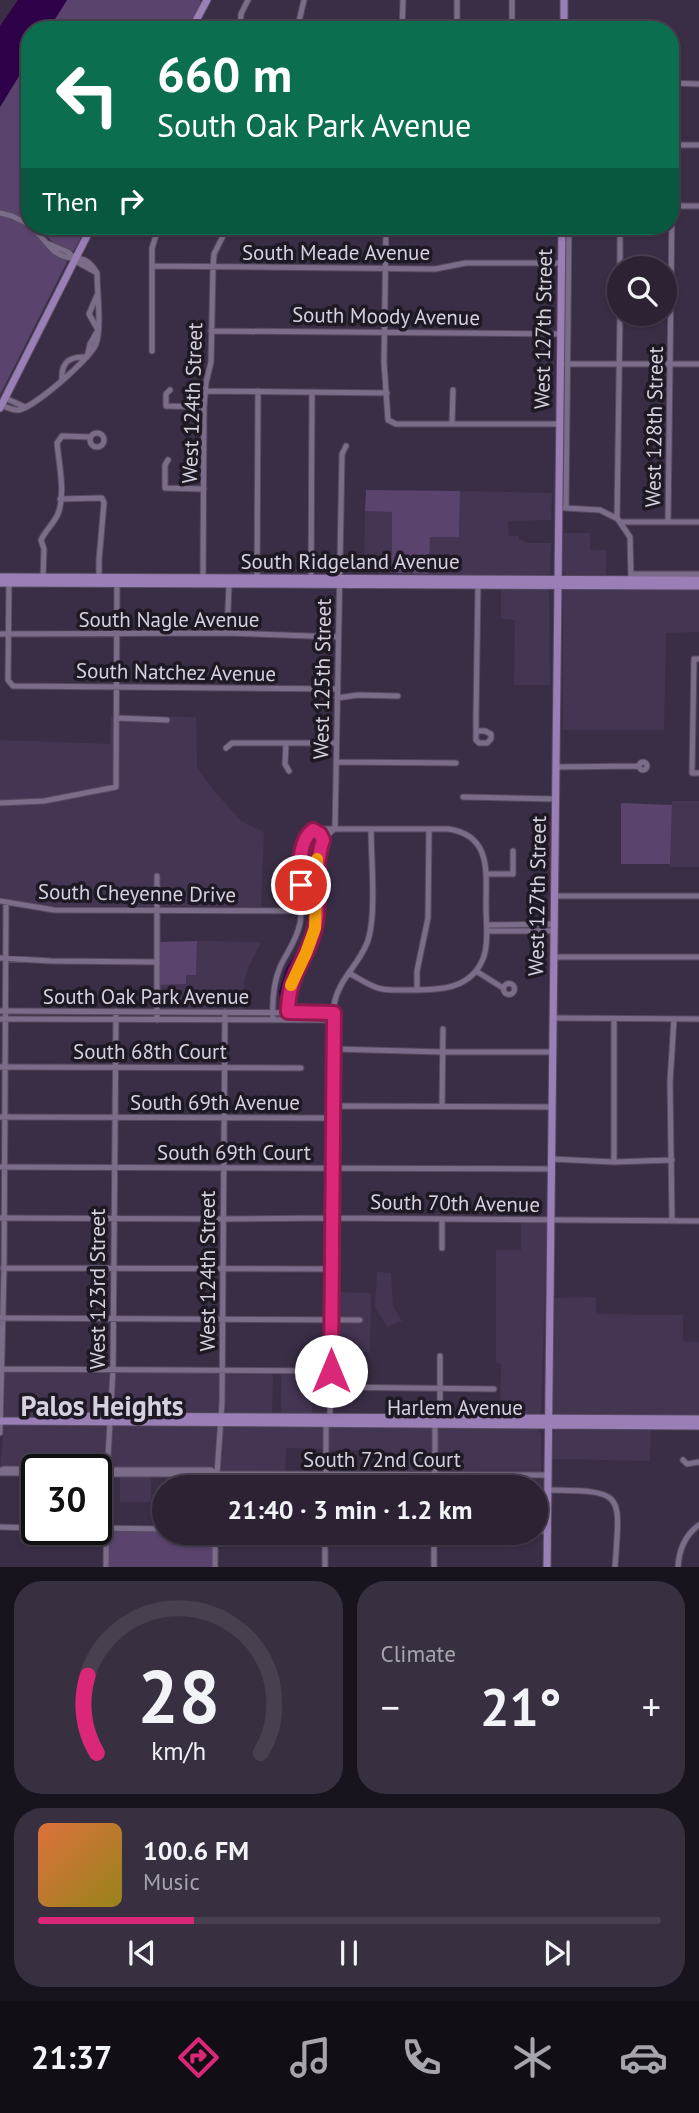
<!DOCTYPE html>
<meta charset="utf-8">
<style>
body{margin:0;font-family:"PT Sans",sans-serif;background:#382f40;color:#f1f3f6;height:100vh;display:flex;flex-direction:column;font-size:26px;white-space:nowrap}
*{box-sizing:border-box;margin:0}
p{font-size:23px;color:#a6a4ac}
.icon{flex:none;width:38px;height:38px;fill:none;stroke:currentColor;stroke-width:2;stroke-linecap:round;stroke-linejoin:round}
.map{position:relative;height:1567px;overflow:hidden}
.panel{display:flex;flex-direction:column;gap:14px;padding:14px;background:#18131d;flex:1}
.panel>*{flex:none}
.banner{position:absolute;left:21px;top:21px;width:658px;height:214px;border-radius:28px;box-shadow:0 2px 5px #0004,0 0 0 2px #483f4f;background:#0b6e4f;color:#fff;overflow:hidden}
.fabs{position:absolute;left:607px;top:256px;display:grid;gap:14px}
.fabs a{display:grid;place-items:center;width:70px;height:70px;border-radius:50%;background:#2c2234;box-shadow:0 2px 5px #0004,0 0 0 2px #483f4f;font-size:35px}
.speed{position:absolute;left:21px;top:1454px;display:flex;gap:14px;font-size:35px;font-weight:700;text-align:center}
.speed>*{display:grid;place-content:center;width:91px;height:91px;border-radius:50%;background:#2c2234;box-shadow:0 2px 5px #0004,0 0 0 2px #483f4f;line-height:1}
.speed .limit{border:4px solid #111;border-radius:10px;background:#fff;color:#111}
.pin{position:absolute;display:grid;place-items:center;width:60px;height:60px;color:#fff;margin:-30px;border:4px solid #fff;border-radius:50%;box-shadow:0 2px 7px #0007}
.me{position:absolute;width:77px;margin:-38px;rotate:0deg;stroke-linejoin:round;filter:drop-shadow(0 0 5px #0008)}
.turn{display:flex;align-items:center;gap:24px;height:147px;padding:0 21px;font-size:32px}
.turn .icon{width:91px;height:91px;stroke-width:2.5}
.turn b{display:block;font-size:49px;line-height:60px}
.then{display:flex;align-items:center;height:66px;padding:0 21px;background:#0003;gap:14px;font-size:26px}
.big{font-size:52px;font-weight:600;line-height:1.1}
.panel .card{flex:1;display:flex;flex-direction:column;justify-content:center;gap:10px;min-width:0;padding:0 24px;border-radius:28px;background:#382f40}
.panel .dial{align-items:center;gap:0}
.dial svg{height:182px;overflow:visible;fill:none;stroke:#483f4f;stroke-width:7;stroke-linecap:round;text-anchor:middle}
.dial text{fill:#f1f3f6;stroke:none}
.song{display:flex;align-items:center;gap:21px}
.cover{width:84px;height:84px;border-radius:10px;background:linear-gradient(135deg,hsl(20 70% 55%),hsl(50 70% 35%))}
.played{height:7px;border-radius:4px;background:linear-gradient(90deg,#db2777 25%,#483f4f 25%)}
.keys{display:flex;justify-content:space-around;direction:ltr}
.heat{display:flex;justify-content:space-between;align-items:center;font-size:38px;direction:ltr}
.panel .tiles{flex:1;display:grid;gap:14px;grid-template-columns:1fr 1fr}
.card:last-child{grid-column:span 2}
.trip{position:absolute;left:152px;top:1475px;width:396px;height:70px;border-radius:35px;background:#2c2234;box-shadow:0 2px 5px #0004,0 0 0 2px #483f4f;font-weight:600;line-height:70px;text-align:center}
.tab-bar{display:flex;height:112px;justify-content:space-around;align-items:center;background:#120e15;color:#a6a4ac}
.tab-bar .icon{width:49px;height:49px}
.tab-bar .on{color:#db2777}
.tab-bar b{font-size:32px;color:#f1f3f6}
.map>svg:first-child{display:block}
</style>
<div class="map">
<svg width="699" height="1567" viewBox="0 0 699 1567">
<rect width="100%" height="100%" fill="#3a2e46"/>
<!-- built -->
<path fill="#443553" d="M460 491 552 493 551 520 508 521 509 536H519V539L529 543H551L550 574 544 577 429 574 430 537 459 536Z
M365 511H392V573H364Z
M562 533H590V550H606V577L565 575 562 569Z
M501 588 547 589 549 591 550 685H514L515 620 501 619Z
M563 588 699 589V632L666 633 664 730H563Z
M111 716 196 717 197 767 210 786 241 821 264 832 261 907 43 906 0 897V740L110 744Z
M672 801H699V867H670Z
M197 941 261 942 249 966 244 980 245 1010 159 1009V985L185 984 186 975H196Z
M521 1222H547L541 1412 537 1416H500L501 1364 496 1363V1250H521Z
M377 1272 391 1273 393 1306 402 1321 387 1327 375 1307Z
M334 1292 371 1293 370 1352H333Z
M596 1297V1314L683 1315V1341L699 1342V1417L556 1416 553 1410 555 1298Z
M5 1370 220 1371 214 1468 0 1467 4 1426Z
M225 1372H273L272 1415H225Z
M281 1372H329V1383L311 1384 312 1415H281Z
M226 1426 536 1428 541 1434V1478L385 1477V1450L327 1451V1449L286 1448 285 1476H219L222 1433 223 1428Z
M559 1428H651L650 1461 552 1459V1435L556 1429Z
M120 1476H151V1502H120Z"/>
<!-- green -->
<path fill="#5a446e" d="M67 0H199L202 2 188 30H48Z
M30 58V223L0 211V107Z
M0 216C22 220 54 244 67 262L0 395Z
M35 226H87L73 252 54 243Z
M366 490 460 491 459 537H430L429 574 392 573V512L365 511Z
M621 803 672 805 670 864H621Z
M197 941 196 975H186V984L159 985V942Z
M114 1530H164V1533H214L213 1567H108V1532Z"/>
<!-- water -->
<path fill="#2e0249" d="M18 0H67L48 30H30V58L0 107V26Z"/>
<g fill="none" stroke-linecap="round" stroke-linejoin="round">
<!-- stream -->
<path stroke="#2e0249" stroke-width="2" d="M309 907 310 869
M283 1010 280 992 287 969 306 938 309 915"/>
<defs>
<path id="minor" d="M457 0V30
M350 28 352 30
M240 30 241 14 248 0
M297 30 304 0
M402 30 403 0
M512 30V0
M670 83 699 84
M670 145H699
M670 206H699
M0 213 12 216 30 225
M386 226 384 362 388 420 396 424H559
M49 244 68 252 79 263 97 273
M153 266 435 269 466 263H562
M620 268V226
M620 313 617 518 630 537 631 579
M211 331 561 334
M152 351V248L159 226
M567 364H699
M62 379C61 361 71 356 87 357L90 344 98 330 89 314 97 295
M170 390 166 394V406L204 407
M205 391 387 393
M5 398 25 407
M1 405C6 407 12 410 17 410 32 410 91 358 96 344 102 328 97 291 97 273 83 249 72 265 54 251 46 244 39 233 31 226
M452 424 453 390
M90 440a7 7 0 1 1 14 0a7 7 0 1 1-14 0Z
M168 460 165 465V488L204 489
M60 499 102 498 104 503 99 560V577
M565 508 600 510 616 518
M566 508 569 226
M620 522H699
M668 522 672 206
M632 574H699
M43 577 44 549 41 540C46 529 56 522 59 511 65 490 59 464 57 443L62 436 90 437
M203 579 204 407 206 383 211 362 213 268 214 254 228 226
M257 581 258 391
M311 581 312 392
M9 582 8 680 13 686 338 689
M227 633 229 585
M0 634 227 633 338 637
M699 659H694L692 773H699
M337 698 358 695 398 696
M117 718 167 720
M476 731H485L491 734V739L487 743H479L476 740V716L478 582
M286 743 285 764 289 771
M226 748 232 743H336
M639 766a4 4 0 1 1 8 0a4 4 0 1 1-8 0Z
M336 762 456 763
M556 767 638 766
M463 797 555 799
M0 803 44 801 116 787 117 583
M335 829 342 454 346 446
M487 874H513V851
M554 896H699
M0 901 54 910 317 911
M487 925 554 924
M487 931H554
M553 957H699
M0 958 51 961 157 962
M476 971 503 988
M503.5 989a5.5 5.5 0 1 1 11 0a5.5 5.5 0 1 1-11 0Z
M417 990V971L428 918 429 829
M0 1011 334 1013
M288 1015C288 1004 288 993 291 983 298 960 314 942 317 917 319 889 308 850 333 830
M553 1018 699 1019
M0 1019 334 1020
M157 1020V876
M273 1020C272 1002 273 984 280 967 287 952 297 940 300 923 305 894 293 858 309 833L321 829H448C492 835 486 873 486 905 486 923 489 943 483 959 470 990 439 990 410 990 399 990 388 991 378 988 368 985 358 978 349 973
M333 1049 443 1052H552
M0 1067 301 1068
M442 1106 443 1029
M0 1117 328 1118 340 1106 552 1107
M551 1159 614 1162 672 1160
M614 1162V1019
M0 1167 551 1169
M0 1218 223 1219 332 1218 699 1221
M672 1221 670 1082 674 1019
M442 1248V1220
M3 1268 331 1269
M0 1318 360 1320
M0 1369 331 1371
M330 1387 494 1389
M0 1433 4 1268 6 902
M683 1460 687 1464 699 1462
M0 1471 4 1469 211 1470 216 1474H96
M0 1473H37
M216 1474 548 1475
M216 1488 222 1403 225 1012
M326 1488V1424L330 1418 334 1005C338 980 358 966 367 943 377 918 371 858 371 829
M435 1488V1424L440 1418V1356
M548 1490C626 1491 620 1492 615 1567
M0 1527 37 1528
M96 1528 164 1529
M536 1531H547
M215 1533V1567
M106 1567 107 1474 113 1370 116 1011
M325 1567V1533
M434 1567V1533
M678 1567C679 1550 685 1535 699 1525"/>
<path id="major" d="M191 30 207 0
M564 30V0
M0 408 92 226
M0 577 699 580
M0 583 699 586
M70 1416 699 1419
M0 1421 699 1426
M547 1567 562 226"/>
</defs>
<!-- minor casing -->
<use href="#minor" stroke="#554a5e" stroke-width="7"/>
<!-- major casing -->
<use href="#major" stroke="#554a5e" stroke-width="9"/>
<!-- minor -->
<use href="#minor" stroke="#7b6d89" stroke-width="5"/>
<!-- major -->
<use href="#major" stroke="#9a7eb6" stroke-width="7"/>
</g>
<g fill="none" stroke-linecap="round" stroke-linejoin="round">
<defs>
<path id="route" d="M301 885C301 868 297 842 313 830L320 834 323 840C313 869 322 899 315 928 307 961 288 974 288 1012L334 1013 331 1371"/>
</defs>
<!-- route casing -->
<use href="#route" stroke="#8e194d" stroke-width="18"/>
<!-- route -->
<use href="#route" stroke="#db2777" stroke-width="12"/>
<!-- slow -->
<path stroke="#f59e0b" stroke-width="12" d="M291 985 306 953 315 928 317 859"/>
</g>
<g text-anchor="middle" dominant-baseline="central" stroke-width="7" stroke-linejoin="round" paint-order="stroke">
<!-- street labels -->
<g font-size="21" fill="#d7d0e0" stroke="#1f1924">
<text x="336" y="252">South Meade Avenue</text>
<text transform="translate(386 316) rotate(1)">South Moody Avenue</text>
<text transform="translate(543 329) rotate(-89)">West 127th Street</text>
<text transform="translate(192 403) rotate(-88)">West 124th Street</text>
<text transform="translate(654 427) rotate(-89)">West 128th Street</text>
<text x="350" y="561">South Ridgeland Avenue</text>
<text x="169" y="619">South Nagle Avenue</text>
<text transform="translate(176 672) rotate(1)">South Natchez Avenue</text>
<text transform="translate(322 679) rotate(-89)">West 125th Street</text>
<text transform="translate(137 893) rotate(1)">South Cheyenne Drive</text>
<text transform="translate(537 896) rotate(-89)">West 127th Street</text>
<text x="146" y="996">South Oak Park Avenue</text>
<text x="150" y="1051">South 68th Court</text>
<text x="215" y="1102">South 69th Avenue</text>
<text x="234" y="1152">South 69th Court</text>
<text transform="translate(455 1203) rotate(1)">South 70th Avenue</text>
<text transform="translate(207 1271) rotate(-90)">West 124th Street</text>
<text transform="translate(97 1289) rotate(-90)">West 123rd Street</text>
<text x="455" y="1407">Harlem Avenue</text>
<text x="382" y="1459">South 72nd Court</text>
</g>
<!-- district labels -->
<g font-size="28" font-weight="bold" fill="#d7d0e0" stroke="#1f1924">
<text x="102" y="1405">Palos Heights</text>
</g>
</g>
</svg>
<div class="fabs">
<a><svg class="icon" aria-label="search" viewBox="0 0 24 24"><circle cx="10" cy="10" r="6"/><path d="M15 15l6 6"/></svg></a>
</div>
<div class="speed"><div class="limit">30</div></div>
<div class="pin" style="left:301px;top:885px;background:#d93025"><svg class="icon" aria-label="arrive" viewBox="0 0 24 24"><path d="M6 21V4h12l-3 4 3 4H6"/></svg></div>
<svg class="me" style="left:331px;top:1371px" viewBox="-20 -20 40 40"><circle r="19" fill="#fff"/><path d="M0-13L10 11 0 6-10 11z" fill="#db2777"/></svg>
<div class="trip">21:40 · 3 min · 1.2 km</div>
<div class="banner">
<div class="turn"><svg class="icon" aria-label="left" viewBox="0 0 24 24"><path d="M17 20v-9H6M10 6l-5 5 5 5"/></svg><div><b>660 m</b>South Oak Park Avenue</div></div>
<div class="then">Then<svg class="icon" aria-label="right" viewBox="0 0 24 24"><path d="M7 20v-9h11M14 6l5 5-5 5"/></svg></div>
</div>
</div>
<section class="panel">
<div class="tiles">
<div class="card dial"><svg viewBox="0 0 100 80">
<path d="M14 69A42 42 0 1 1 86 69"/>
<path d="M14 69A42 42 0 0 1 10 35" stroke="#db2777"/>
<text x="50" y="56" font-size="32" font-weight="700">28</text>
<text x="50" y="72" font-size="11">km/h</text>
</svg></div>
<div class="card"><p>Climate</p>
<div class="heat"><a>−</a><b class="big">21°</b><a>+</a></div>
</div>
<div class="card">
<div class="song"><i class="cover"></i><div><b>100.6 FM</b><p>Music</p></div></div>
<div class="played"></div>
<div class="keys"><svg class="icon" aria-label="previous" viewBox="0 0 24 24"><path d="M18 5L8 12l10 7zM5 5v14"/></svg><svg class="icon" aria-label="pause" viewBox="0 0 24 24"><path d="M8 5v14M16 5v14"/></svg><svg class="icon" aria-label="next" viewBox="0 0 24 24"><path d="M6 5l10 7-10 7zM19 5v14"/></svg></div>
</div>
</div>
</section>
<nav class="tab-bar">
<b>21:37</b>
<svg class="icon on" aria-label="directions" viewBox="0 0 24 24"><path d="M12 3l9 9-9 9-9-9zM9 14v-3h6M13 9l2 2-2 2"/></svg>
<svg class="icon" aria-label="music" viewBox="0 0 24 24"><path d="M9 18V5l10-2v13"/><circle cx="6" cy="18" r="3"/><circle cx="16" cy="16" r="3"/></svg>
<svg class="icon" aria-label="phone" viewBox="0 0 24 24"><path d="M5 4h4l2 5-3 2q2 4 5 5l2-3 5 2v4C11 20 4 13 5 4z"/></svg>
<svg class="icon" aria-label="climate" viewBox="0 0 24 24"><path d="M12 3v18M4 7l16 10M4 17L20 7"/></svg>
<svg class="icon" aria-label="car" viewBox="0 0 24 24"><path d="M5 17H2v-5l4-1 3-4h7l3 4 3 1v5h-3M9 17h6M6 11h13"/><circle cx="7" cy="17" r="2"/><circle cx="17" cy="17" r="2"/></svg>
</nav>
